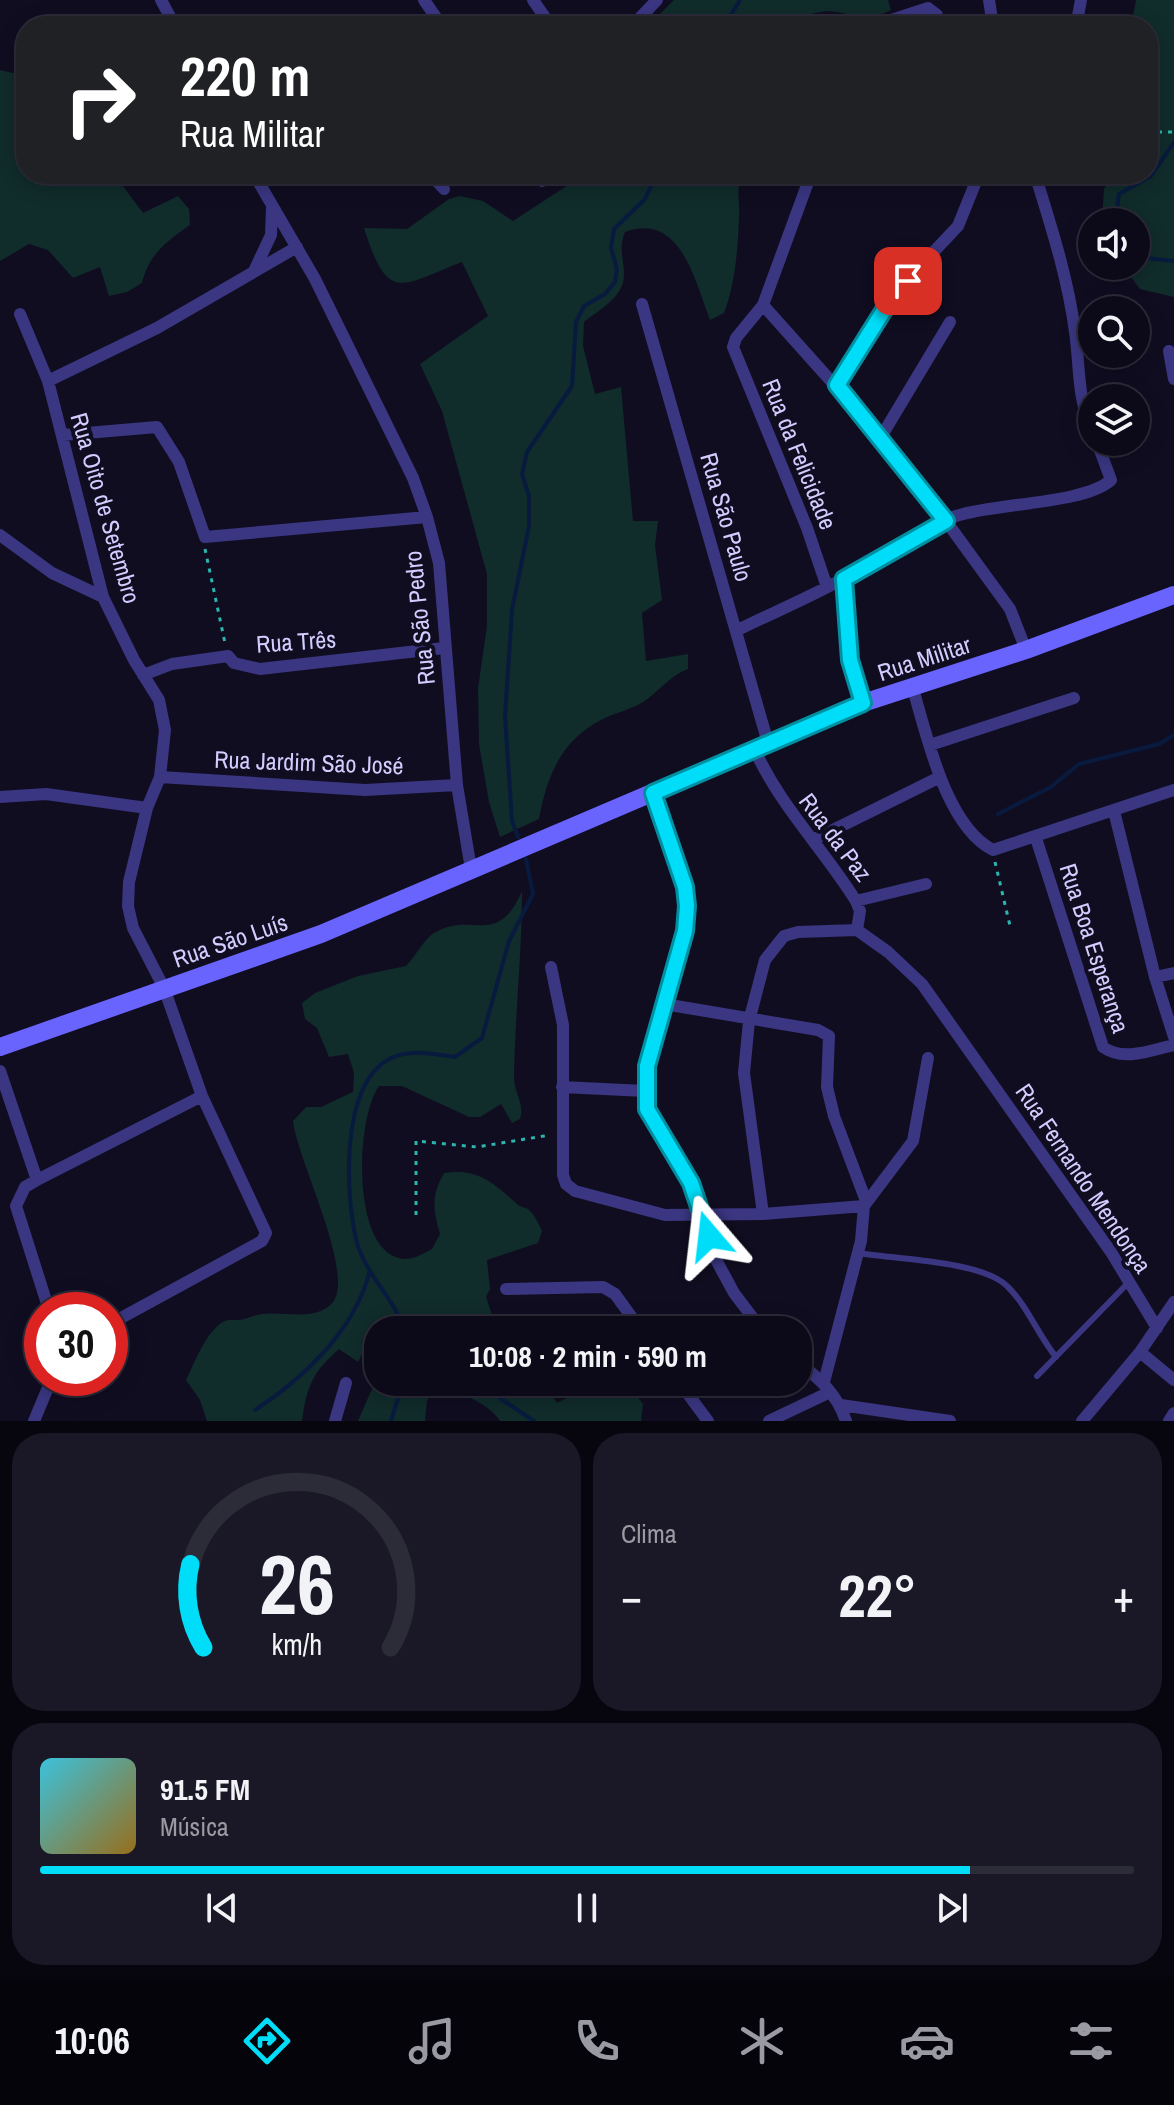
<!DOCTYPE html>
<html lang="pt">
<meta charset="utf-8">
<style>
body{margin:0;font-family:"Archivo Narrow",sans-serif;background:#1a1826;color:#f1f3f6;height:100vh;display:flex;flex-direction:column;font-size:30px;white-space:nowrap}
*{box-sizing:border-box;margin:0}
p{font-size:26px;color:#9a9aa2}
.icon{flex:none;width:44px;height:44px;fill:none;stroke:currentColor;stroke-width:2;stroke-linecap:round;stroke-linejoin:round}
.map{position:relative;height:1421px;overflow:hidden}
.side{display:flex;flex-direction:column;gap:12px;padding:12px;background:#07060e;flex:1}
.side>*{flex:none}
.banner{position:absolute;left:16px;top:16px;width:1142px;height:168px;border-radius:32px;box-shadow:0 4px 20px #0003,0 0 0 2px #2c2b38;background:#202124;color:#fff;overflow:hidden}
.tools{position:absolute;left:1078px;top:208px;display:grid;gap:16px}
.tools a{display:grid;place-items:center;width:72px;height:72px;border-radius:50%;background:#0c0a19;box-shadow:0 4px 20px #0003,0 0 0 2px #2c2b38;font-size:40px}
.speed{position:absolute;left:24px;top:1292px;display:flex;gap:16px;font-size:40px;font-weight:700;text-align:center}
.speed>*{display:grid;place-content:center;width:104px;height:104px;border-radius:50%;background:#0c0a19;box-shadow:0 4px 20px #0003,0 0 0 2px #2c2b38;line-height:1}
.speed .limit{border:12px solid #d22;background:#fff;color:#111}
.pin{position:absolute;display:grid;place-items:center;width:68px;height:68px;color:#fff;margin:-34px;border-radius:16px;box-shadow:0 4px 12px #0006}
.me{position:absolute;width:88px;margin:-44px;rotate:343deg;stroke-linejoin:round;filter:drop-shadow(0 0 6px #0008)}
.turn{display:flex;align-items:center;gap:28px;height:168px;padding:0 32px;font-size:36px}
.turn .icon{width:104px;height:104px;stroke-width:2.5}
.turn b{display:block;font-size:56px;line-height:68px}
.big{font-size:60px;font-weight:700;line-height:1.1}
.side .tile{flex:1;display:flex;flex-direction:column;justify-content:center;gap:12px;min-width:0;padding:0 28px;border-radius:32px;background:#1a1826}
.side .dial{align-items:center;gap:0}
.dial svg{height:208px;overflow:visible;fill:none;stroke:#2c2b38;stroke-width:7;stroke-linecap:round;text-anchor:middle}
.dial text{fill:#f1f3f6;stroke:none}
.song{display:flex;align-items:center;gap:24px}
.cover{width:96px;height:96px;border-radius:12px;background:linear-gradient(135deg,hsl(190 70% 55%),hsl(40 70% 35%))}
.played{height:8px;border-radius:4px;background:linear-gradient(90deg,#00ddf8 85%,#2c2b38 85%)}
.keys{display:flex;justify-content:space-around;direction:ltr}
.heat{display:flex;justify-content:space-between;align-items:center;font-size:44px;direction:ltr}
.side .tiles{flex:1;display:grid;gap:12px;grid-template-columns:1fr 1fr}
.tile:last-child{grid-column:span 2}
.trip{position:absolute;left:364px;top:1316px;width:448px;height:80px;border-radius:32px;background:#0c0a19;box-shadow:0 4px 20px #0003,0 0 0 2px #2c2b38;font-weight:700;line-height:80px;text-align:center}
.tab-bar{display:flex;height:128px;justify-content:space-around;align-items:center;background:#05040a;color:#9a9aa2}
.tab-bar .icon{width:56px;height:56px}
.tab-bar .selected{color:#00ddf8}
.tab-bar b{font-size:36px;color:#f1f3f6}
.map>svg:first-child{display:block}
</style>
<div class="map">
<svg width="1174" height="1421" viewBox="0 0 1174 1421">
<rect width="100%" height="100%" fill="#100d21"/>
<!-- green -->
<path fill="#102c2b" d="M674 0H888L891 10 866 21C836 10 828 7 797 19L794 26H648Z
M1136 0H1174V297L1140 289 1125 269 1124 266H1136V222L1102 221 1104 189 1115 174H1148V26H1131Z
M0 70 26 76V174H114L143 213 178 196 189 209 190 225C166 242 149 254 142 283L127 292 109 296 100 267 73 278 48 250 29 244 0 261Z
M585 174H741C736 190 740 202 739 218 738 249 735 285 724 313L710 320C695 282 681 211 625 232 618 249 624 258 624 275 624 297 599 310 584 322L583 346 595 394 621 387 633 521H658L655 545 662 600 642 613 646 661 688 654V669C670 675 660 691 643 702 630 710 617 712 603 719 562 739 547 775 539 819L500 837 489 802 479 744 478 688 487 626V574L442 411 420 364 488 316 462 262C400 286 388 304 364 228L407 229 449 199 460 196 483 201 513 221Z
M522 891C522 954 515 1015 514 1077 514 1093 525 1104 520 1119L512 1123 501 1104 480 1117H469L402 1086H379C356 1117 350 1253 403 1259 413 1260 424 1253 432 1249L440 1234C433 1211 431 1195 444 1173 479 1168 493 1183 517 1204 520 1207 524 1207 528 1209 534 1214 539 1224 542 1231L538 1243 487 1260 490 1289 486 1297 493 1318 502 1330H378V1336L370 1340 358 1362 339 1349C312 1373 307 1386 302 1421H207L200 1400 186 1380C195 1362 204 1336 221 1323 226 1319 232 1320 239 1320 247 1319 254 1315 262 1314 284 1311 317 1322 333 1302 355 1272 297 1159 293 1121L306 1107H321L353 1092 354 1073 348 1054 329 1057 317 1028 305 1019 302 1003 315 993 358 976 406 966C415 957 424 939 434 933 473 910 497 949 522 891Z
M378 1375V1382H544L557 1403 598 1382H626L643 1404 641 1421H500C488 1402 456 1390 434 1388L427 1401 425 1421H358Z"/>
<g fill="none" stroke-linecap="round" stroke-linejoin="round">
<!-- stream -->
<path stroke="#081b3f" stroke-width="4" d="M724 26 740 0
M1115 222 1119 194 1151 176 1174 142
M1136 252 1145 258 1174 261
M998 814 1051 787 1079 764 1159 744 1174 735
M518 837 512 821 505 716 512 610 529 526V496L522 474 527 452 572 386 576 322 584 306 605 294 615 282 617 269 611 248 614 229 645 199 657 174
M404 1330C395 1299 366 1275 357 1243 345 1195 340 1086 389 1059 409 1048 434 1054 455 1057L482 1038 509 941 533 894 526 859
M489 1382 501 1399 534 1421
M255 1410C304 1378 356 1329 370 1270
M391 1421 403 1382"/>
<!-- path -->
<path stroke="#2bb5ae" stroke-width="3" stroke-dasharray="4 6" stroke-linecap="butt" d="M1148 132H1174
M205 549 225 643
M995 862 1011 930
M416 1215V1141L477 1147 550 1135"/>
<!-- lane -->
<path stroke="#3a3682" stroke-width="6" d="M858 1253C894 1259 982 1261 1007 1286 1027 1305 1038 1335 1056 1357
M1037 1376 1129 1282"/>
<!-- street -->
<path stroke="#3a3682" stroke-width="12" d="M161 0 175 26
M424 0 442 26
M533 0 551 26
M989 0 993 26
M632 26 657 0
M873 26 928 8 937 15 939 26
M1076 26 1081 0
M254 174 315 279 413 478 427 517 439 563 457 785 471 869
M430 174 444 189
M538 174 542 181
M811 174 763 305 736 338 733 347 807 528 827 587
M1035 174C1051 226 1068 278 1075 332 1080 366 1077 398 1092 430
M255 269 271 235 272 208
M642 304 768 743
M763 305 881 437 946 521 1010 609 1026 650
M20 314 48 381 103 597 134 660 159 700 165 730 160 777 147 808 129 882 128 906 133 928 164 988 202 1096 266 1233 262 1241 110 1324
M1169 351 1174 379
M48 381 157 328 297 247
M837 385 894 294 958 226 979 174
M63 435 157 427 179 462 205 537 427 517
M881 437 950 322
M0 535 52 573 103 597
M844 579 850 660 863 703
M738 630C774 612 813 596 848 576 883 557 919 529 956 516 995 503 1085 504 1111 480L1097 442
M143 675 172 664 228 656 234 663 260 669 444 648
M913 689C927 736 946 826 993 850L1174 790
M930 745 1074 698
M754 748C779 805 823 848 856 901L860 911 857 930 888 952 922 984 1111 1252 1157 1328
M160 777 365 790 457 785
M653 793 685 887 687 906 685 931 647 1066V1109L691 1183 714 1256 734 1293 762 1330
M0 797 46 794 147 808
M1114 811 1155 977 1174 1037
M1036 838 1103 1047C1123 1062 1152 1050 1174 1045
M815 839 938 778
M856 901 926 884
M551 967 563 1025V1175L566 1184 575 1191 665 1215 763 1214 864 1206
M1155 977 1174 973
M664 1004 818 1030 829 1036 827 1087 834 1116 866 1201
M0 1071 37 1180
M562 1087 645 1091
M763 1214 744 1073 749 1021 765 960 784 936 798 932 857 930
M506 1289 603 1287 615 1294 641 1330
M49 1310 16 1206 25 1187 37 1180 202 1096
M1140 1352 1174 1380
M798 1362C820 1379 837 1394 846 1421
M679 1382 708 1421
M824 1382 861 1241 864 1206 913 1141 928 1058
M841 1405 950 1421
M34 1421 52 1378
M335 1421 346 1383
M769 1421 830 1392
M1082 1421 1140 1352 1174 1302
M1169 1421 1174 1413"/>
<!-- secondary -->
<path stroke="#6a64ff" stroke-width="18" d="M0 1047 321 934 863 703 1026 650 1174 595"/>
</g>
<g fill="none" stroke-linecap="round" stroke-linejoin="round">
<defs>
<path id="route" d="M709 1236 691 1183 647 1109V1066L685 931 687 906 685 887 653 793 863 703 850 660 844 579 946 521 837 385 894 294 908 281"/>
</defs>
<!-- route casing -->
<use href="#route" stroke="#0090a1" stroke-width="20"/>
<!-- route -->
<use href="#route" stroke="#00ddf8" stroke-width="14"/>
</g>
<g text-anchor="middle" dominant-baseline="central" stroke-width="8" stroke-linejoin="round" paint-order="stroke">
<!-- street labels -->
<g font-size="24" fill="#d3cdff" stroke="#100d21">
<text transform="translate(800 454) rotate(68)">Rua da Felicidade</text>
<text transform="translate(106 508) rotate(74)">Rua Oito de Setembro</text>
<text transform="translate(727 517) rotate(74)">Rua São Paulo</text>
<text transform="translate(419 618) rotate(-96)">Rua São Pedro</text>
<text transform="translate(296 641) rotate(-4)">Rua Três</text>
<text transform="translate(924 658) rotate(-18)">Rua Militar</text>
<text transform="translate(309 762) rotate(2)">Rua Jardim São José</text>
<text transform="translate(836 837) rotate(53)">Rua da Paz</text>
<text transform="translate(230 940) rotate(-19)">Rua São Luís</text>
<text transform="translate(1095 948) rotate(72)">Rua Boa Esperança</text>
<text transform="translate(1084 1178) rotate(56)">Rua Fernando Mendonça</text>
</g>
</g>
</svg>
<div class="tools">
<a><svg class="icon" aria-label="sound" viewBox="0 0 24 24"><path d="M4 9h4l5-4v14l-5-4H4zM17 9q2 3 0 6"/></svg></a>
<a><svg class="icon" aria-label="search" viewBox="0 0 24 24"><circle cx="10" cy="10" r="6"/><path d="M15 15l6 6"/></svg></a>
<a><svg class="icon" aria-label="layers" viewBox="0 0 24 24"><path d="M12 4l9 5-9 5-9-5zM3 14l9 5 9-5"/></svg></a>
</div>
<div class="speed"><div class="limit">30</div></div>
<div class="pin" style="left:908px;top:281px;background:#d93025"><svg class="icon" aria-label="arrive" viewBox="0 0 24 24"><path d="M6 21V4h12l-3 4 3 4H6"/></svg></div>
<svg class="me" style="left:709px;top:1236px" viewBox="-20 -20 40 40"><path d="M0-17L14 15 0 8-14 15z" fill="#00ddf8" stroke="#fff" stroke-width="4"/></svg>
<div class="trip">10:08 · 2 min · 590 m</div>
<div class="banner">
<div class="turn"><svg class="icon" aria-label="right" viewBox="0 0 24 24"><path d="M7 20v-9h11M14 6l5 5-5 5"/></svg><div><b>220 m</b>Rua Militar</div></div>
</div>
</div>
<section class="side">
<div class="tiles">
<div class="tile dial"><svg viewBox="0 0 100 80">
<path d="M14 69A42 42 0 1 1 86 69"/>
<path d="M14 69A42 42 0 0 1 9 37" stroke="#00ddf8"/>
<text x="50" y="56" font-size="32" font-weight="700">26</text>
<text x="50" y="72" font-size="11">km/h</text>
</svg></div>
<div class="tile"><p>Clima</p>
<div class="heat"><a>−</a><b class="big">22°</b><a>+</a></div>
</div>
<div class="tile">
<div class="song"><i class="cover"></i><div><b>91.5 FM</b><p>Música</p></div></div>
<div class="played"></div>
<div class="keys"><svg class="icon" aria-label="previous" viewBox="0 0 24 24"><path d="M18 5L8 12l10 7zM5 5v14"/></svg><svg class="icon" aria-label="pause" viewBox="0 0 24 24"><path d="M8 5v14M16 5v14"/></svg><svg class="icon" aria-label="next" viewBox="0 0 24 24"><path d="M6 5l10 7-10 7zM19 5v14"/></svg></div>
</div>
</div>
</section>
<nav class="tab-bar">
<b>10:06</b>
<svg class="icon selected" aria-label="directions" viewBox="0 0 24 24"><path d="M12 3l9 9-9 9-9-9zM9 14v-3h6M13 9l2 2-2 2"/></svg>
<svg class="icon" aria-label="music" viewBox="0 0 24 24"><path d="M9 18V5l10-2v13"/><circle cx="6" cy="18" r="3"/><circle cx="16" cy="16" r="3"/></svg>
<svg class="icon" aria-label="phone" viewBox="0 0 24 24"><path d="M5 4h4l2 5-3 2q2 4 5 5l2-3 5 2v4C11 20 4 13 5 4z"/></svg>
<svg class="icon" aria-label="climate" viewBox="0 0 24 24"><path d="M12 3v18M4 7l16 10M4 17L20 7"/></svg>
<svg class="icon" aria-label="car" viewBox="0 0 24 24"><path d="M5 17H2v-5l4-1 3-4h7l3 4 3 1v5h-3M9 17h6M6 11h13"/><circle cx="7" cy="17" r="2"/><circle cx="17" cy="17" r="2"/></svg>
<svg class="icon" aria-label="filters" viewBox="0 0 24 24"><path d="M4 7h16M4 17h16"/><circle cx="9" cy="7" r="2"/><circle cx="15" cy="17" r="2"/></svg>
</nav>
